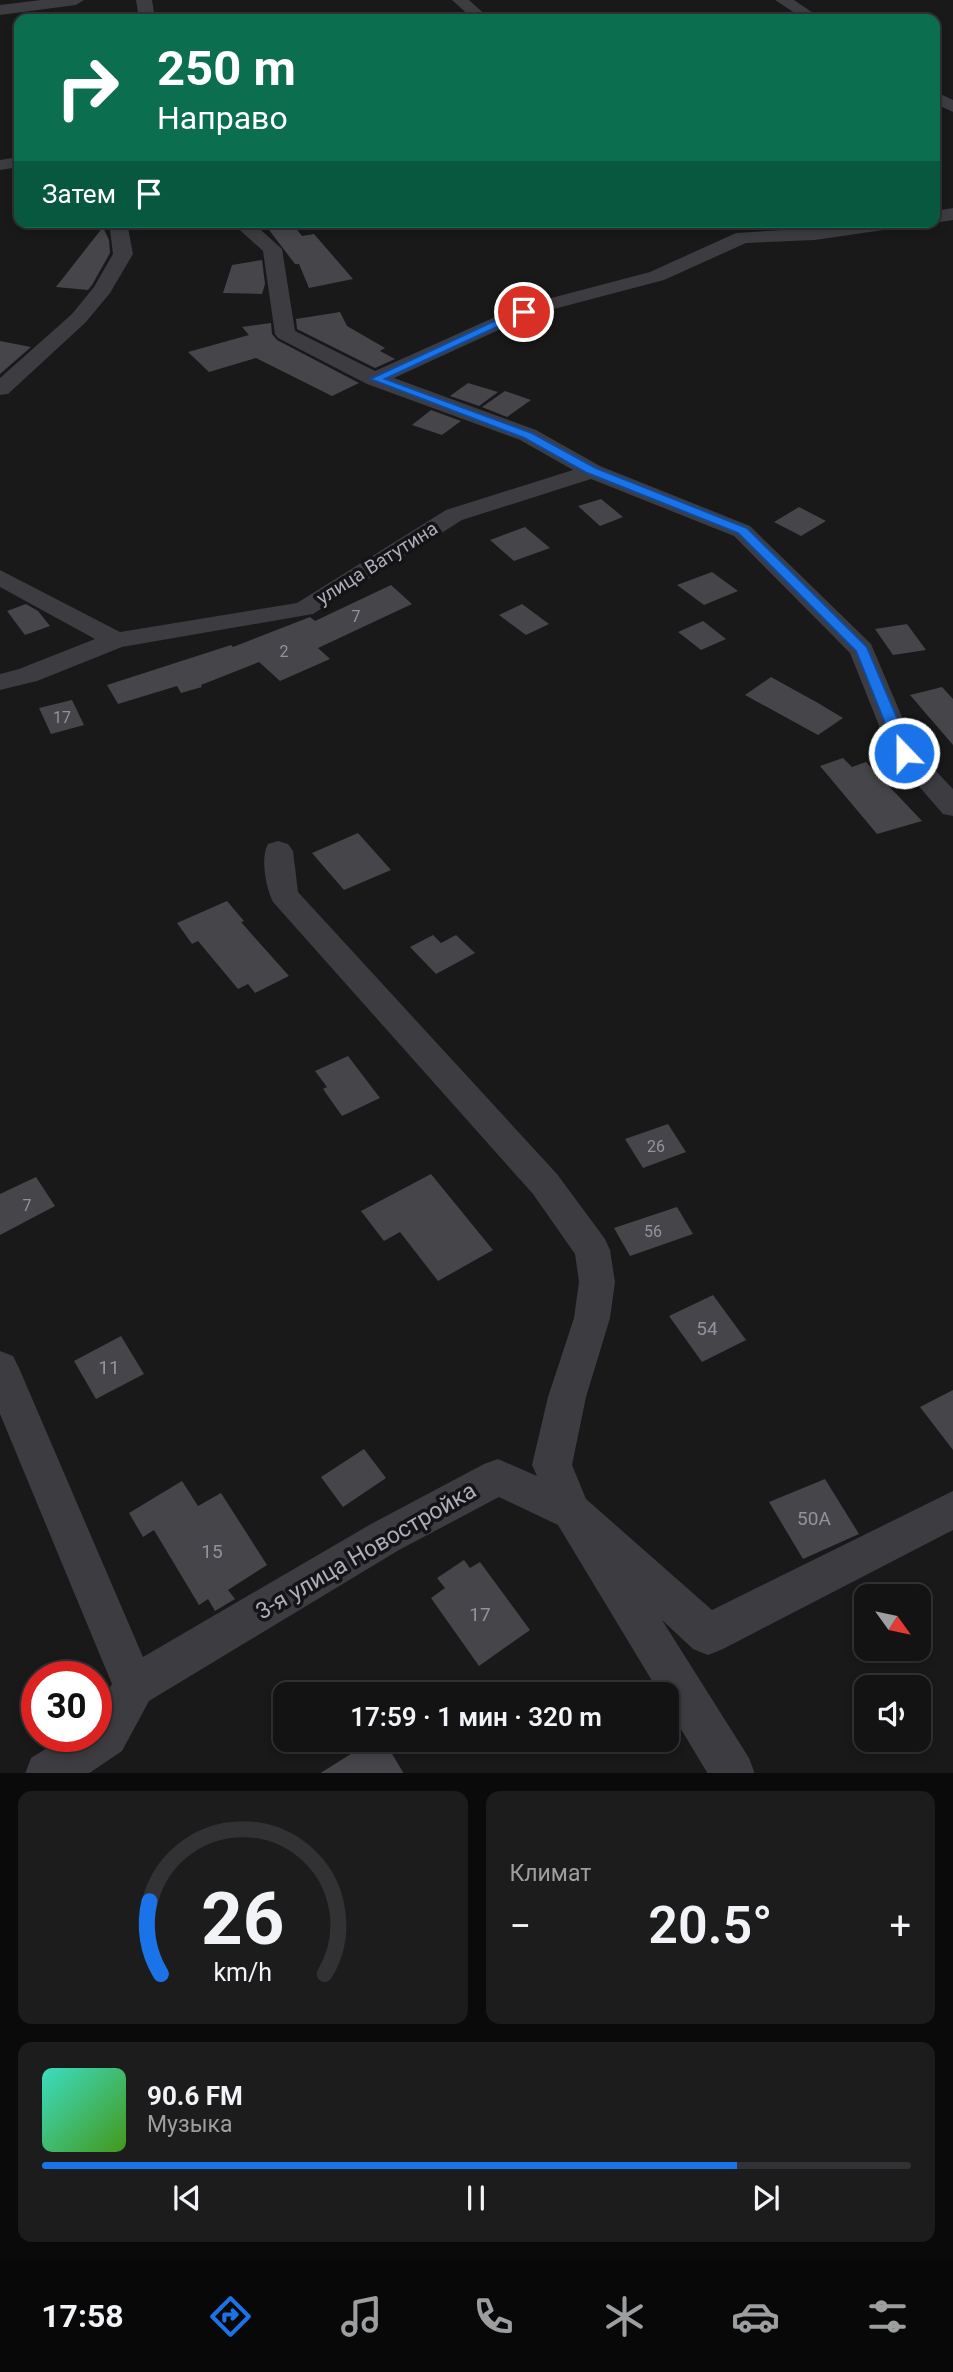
<!DOCTYPE html>
<html lang="ru">
<meta charset="utf-8">
<style>
body{margin:0;font-family:Roboto,sans-serif;background:#1c1c1d;color:#f1f3f6;height:100vh;display:flex;flex-direction:column;font-size:26px;white-space:nowrap}
*{box-sizing:border-box;margin:0}
p{font-size:23px;color:#9d9ea0}
.icon{flex:none;width:38px;height:38px;fill:none;stroke:currentColor;stroke-width:2;stroke-linecap:round;stroke-linejoin:round}
.map{position:relative;height:1773px;overflow:hidden}
.side{display:flex;flex-direction:column;gap:18px;padding:18px;background:#0a0a0b;flex:1}
.side>*{flex:none}
.top-card{position:absolute;left:14px;top:14px;width:926px;height:214px;border-radius:14px;box-shadow:0 4px 10px #0003,0 0 0 2px #323234;background:#0b6e4f;color:#fff;overflow:hidden}
.needle{width:46px;rotate:123deg}
.controls{position:absolute;left:854px;top:1584px;display:grid;gap:14px}
.controls a{display:grid;place-items:center;width:77px;height:77px;border-radius:14px;background:#131314;box-shadow:0 4px 10px #0003,0 0 0 2px #323234;font-size:35px}
.speed{position:absolute;left:21px;top:1661px;display:flex;gap:14px;font-size:35px;font-weight:700;text-align:center}
.speed>*{display:grid;place-content:center;width:91px;height:91px;border-radius:50%;background:#131314;box-shadow:0 4px 10px #0003,0 0 0 2px #323234;line-height:1}
.speed .limit{border:10px solid #d22;background:#fff;color:#111}
.pin{position:absolute;display:grid;place-items:center;width:60px;height:60px;color:#fff;margin:-30px;border:4px solid #fff;border-radius:50%;box-shadow:0 2px 7px #0007}
.me{position:absolute;width:77px;margin:-38px;rotate:338deg;stroke-linejoin:round;filter:drop-shadow(0 0 5px #0008)}
.turn{display:flex;align-items:center;gap:24px;height:147px;padding:0 28px;font-size:32px}
.turn .icon{width:91px;height:91px;stroke-width:2.5}
.turn b{display:block;font-size:49px;line-height:60px}
.then{display:flex;align-items:center;height:66px;padding:0 28px;background:#0003;gap:14px;font-size:26px}
.big{font-size:52px;font-weight:600;line-height:1.1}
.side .tile{flex:1;display:flex;flex-direction:column;justify-content:center;gap:10px;min-width:0;padding:0 24px;border-radius:14px;background:#1c1c1d}
.side .dial{align-items:center;gap:0}
.dial svg{height:182px;overflow:visible;fill:none;stroke:#323234;stroke-width:7;stroke-linecap:round;text-anchor:middle}
.dial text{fill:#f1f3f6;stroke:none}
.song{display:flex;align-items:center;gap:21px}
.cover{width:84px;height:84px;border-radius:10px;background:linear-gradient(135deg,hsl(170 70% 55%),hsl(100 70% 35%))}
.played{height:7px;border-radius:4px;background:linear-gradient(90deg,#1a73e8 80%,#323234 80%)}
.keys{display:flex;justify-content:space-around;direction:ltr}
.heat{display:flex;justify-content:space-between;align-items:center;font-size:38px;direction:ltr}
.side .tiles{flex:1;display:grid;gap:18px;grid-template-columns:1fr 1fr}
.tile:last-child{grid-column:span 2}
.trip{position:absolute;left:273px;top:1682px;width:406px;height:70px;border-radius:14px;background:#131314;box-shadow:0 4px 10px #0003,0 0 0 2px #323234;font-weight:600;line-height:70px;text-align:center}
.tab-bar{display:flex;height:112px;justify-content:space-around;align-items:center;background:#080808;color:#9d9ea0}
.tab-bar .icon{width:49px;height:49px}
.tab-bar .current{color:#1a73e8}
.tab-bar b{font-size:32px;color:#f1f3f6}
.map>svg:first-child{display:block}
</style>
<div class="map">
<svg width="953" height="1774" viewBox="0 0 953 1774">
<rect width="100%" height="100%" fill="#19191a"/>
<!-- building -->
<path fill="#46464a" d="M263 222H291L302 236 314 234 353 279 309 288 299 264H295Z
M103 227 109 240 110 253 92 285 88 290 56 287Z
M262 260 265 284 262 294 223 293 232 265Z
M340 312 347 326 385 348 380 351 395 359 375 368 297 329 296 319Z
M271 323 272 334 277 340 359 383 332 396 256 358 209 372 188 352 249 335 242 327Z
M0 341 31 347 0 374Z
M468 383 498 392 479 406 450 396Z
M505 391 531 400 507 417 482 407Z
M431 410 461 421 442 435 412 425Z
M601 499 623 517 600 526 578 506Z
M799 507 826 521 801 536 774 522Z
M525 527 550 548 514 561 490 540Z
M712 572 738 591 704 605 677 585Z
M391 585 412 604 318 648 330 659 280 681 259 662 201 685 202 687 181 693 177 686 118 704 107 685 231 645 233 647 310 617 315 621Z
M26 604 38 611 50 626 25 635 7 611Z
M522 604 549 624 526 635 499 615Z
M703 621 726 639 701 650 678 632Z
M907 624 926 650 893 655 875 629Z
M771 677 818 703 843 718 818 735 745 695Z
M942 687 953 699V745L910 695Z
M72 700 84 725 51 734 39 708Z
M843 758 852 767 866 762 922 821 877 834 820 766Z
M358 833 391 870 344 890 312 853Z
M227 901 244 921 241 922 289 976 255 993 248 984 238 989 198 941 192 944 177 923Z
M433 935 441 943 456 935 475 953 436 974 410 947Z
M348 1056 380 1098 342 1116 323 1089 327 1087 315 1071Z
M668 1124 686 1152 643 1168 625 1139Z
M431 1174 493 1250 438 1281 400 1232 384 1241 361 1211Z
M36 1177 55 1206 0 1235V1194Z
M677 1207 693 1234 630 1256 614 1228Z
M713 1295 746 1340 702 1362 669 1316Z
M121 1336 144 1374 96 1399 74 1361Z
M953 1390V1450L920 1407Z
M364 1449 386 1478 343 1507 321 1477Z
M825 1479 859 1534 803 1559 769 1502Z
M182 1481 198 1506 221 1493 267 1565 228 1590 235 1599 215 1611 208 1599 199 1605 154 1530 143 1537 129 1513Z
M464 1560 470 1568 480 1562 530 1630 479 1666 431 1598 445 1588 437 1578Z
M373 1740H384L404 1774H319Z"/>
<g fill="none" stroke-linecap="round" stroke-linejoin="round">
<!-- minor -->
<path fill="#3c3c41" fill-rule="evenodd" d="M41 0H84L76 5 0 15V5Z
M136 0H152L155 19H139Z
M452 0H469L490 19H473Z
M775 0H794L822 19H804Z
M934 91 953 100V112L934 103Z
M19 157V167L0 170V160Z
M953 208V220L934 223 932 222 934 211Z
M109 222H127L133 254 110 293 86 322 8 394 0 395V378L72 314 94 287 113 254Z
M231 222H252L282 249 295 331 375 371 517 307 650 272 736 233 815 228 856 222H906L897 228 815 240 746 243 664 280 531 315 394 378 536 430 600 466 750 526 871 644 916 750 953 789V816L943 814 890 753 850 653 734 536 591 479 462 520 313 614 122 647 37 681 0 690V674L19 669 95 639 0 587V570L120 632 297 603 446 510 573 470 520 440 367 384 278 338 275 334 263 251Z
M278 841 288 844 293 851 298 892 557 1174 605 1239 610 1250 615 1282 610 1318 586 1397 572 1465 586 1499 712 1610 953 1491V1530L723 1649 708 1655 693 1649 662 1620 749 1758 755 1774H708L667 1706V1694H660L558 1525 499 1497 399 1550 149 1701 122 1751 88 1774H25L31 1758 67 1736H96V1712L112 1684 0 1414V1351L13 1356 19 1368 143 1657 371 1524 484 1464 498 1459 537 1476 532 1465 548 1397 574 1318 579 1282 575 1254 533 1194 273 902C266 889 260 857 268 844Z"/>
</g>
<!-- route -->
<path fill="#1a73e8" stroke="#114b97" stroke-width="2" d="M520 309 529 312 385 379 532 433 596 468 747 528 867 647 912 753 910 756 904 758 897 753 856 651 738 533 587 473 524 438 370 379Z"/>
<g text-anchor="middle" dominant-baseline="central" stroke-width="7" stroke-linejoin="round" paint-order="stroke">
<!-- number labels -->
<g font-size="16" fill="#92939d">
<text x="356" y="616">7</text>
<text x="284" y="651">2</text>
<text x="62" y="717">17</text>
<text x="656" y="1146">26</text>
<text x="27" y="1205">7</text>
<text x="653" y="1231">56</text>
</g>
<!-- street labels -->
<g font-size="19" fill="#acadb9" stroke="#141315">
<text transform="translate(377 563) rotate(-32)">улица Ватутина</text>
</g>
<!-- near-number labels -->
<g font-size="19" fill="#92939d">
<text x="707" y="1328">54</text>
<text x="109" y="1367">11</text>
<text x="814" y="1518">50А</text>
<text x="212" y="1551">15</text>
<text x="480" y="1614">17</text>
</g>
<!-- near-street labels -->
<g font-size="23" fill="#acadb9" stroke="#141315">
<text transform="translate(366 1551) rotate(-30)">3-я улица Новостройка</text>
</g>
</g>
</svg>
<div class="controls">
<a><svg class="needle" viewBox="-14 -14 28 28"><path d="M0-13l5 13h-10z" fill="#e53935"/><path d="M0 13l5-13h-10z" fill="#9d9ea0"/></svg></a>
<a><svg class="icon" aria-label="sound" viewBox="0 0 24 24"><path d="M4 9h4l5-4v14l-5-4H4zM17 9q2 3 0 6"/></svg></a>
</div>
<div class="speed"><div class="limit">30</div></div>
<div class="pin" style="left:524px;top:312px;background:#d93025"><svg class="icon" aria-label="arrive" viewBox="0 0 24 24"><path d="M6 21V4h12l-3 4 3 4H6"/></svg></div>
<svg class="me" style="left:904px;top:753px" viewBox="-20 -20 40 40"><circle r="17" fill="#1a73e8" stroke="#fff" stroke-width="3"/><path d="M0-11L8 9 0 5-8 9z" fill="#fff"/></svg>
<div class="trip">17:59 · 1 мин · 320 m</div>
<div class="top-card">
<div class="turn"><svg class="icon" aria-label="right" viewBox="0 0 24 24"><path d="M7 20v-9h11M14 6l5 5-5 5"/></svg><div><b>250 m</b>Направо</div></div>
<div class="then">Затем<svg class="icon" aria-label="arrive" viewBox="0 0 24 24"><path d="M6 21V4h12l-3 4 3 4H6"/></svg></div>
</div>
</div>
<section class="side">
<div class="tiles">
<div class="tile dial"><svg viewBox="0 0 100 80">
<path d="M14 69A42 42 0 1 1 86 69"/>
<path d="M14 69A42 42 0 0 1 9 37" stroke="#1a73e8"/>
<text x="50" y="56" font-size="32" font-weight="700">26</text>
<text x="50" y="72" font-size="11">km/h</text>
</svg></div>
<div class="tile"><p>Климат</p>
<div class="heat"><a>−</a><b class="big">20.5°</b><a>+</a></div>
</div>
<div class="tile">
<div class="song"><i class="cover"></i><div><b>90.6 FM</b><p>Музыка</p></div></div>
<div class="played"></div>
<div class="keys"><svg class="icon" aria-label="previous" viewBox="0 0 24 24"><path d="M18 5L8 12l10 7zM5 5v14"/></svg><svg class="icon" aria-label="pause" viewBox="0 0 24 24"><path d="M8 5v14M16 5v14"/></svg><svg class="icon" aria-label="next" viewBox="0 0 24 24"><path d="M6 5l10 7-10 7zM19 5v14"/></svg></div>
</div>
</div>
</section>
<nav class="tab-bar">
<b>17:58</b>
<svg class="icon current" aria-label="directions" viewBox="0 0 24 24"><path d="M12 3l9 9-9 9-9-9zM9 14v-3h6M13 9l2 2-2 2"/></svg>
<svg class="icon" aria-label="music" viewBox="0 0 24 24"><path d="M9 18V5l10-2v13"/><circle cx="6" cy="18" r="3"/><circle cx="16" cy="16" r="3"/></svg>
<svg class="icon" aria-label="phone" viewBox="0 0 24 24"><path d="M5 4h4l2 5-3 2q2 4 5 5l2-3 5 2v4C11 20 4 13 5 4z"/></svg>
<svg class="icon" aria-label="climate" viewBox="0 0 24 24"><path d="M12 3v18M4 7l16 10M4 17L20 7"/></svg>
<svg class="icon" aria-label="car" viewBox="0 0 24 24"><path d="M5 17H2v-5l4-1 3-4h7l3 4 3 1v5h-3M9 17h6M6 11h13"/><circle cx="7" cy="17" r="2"/><circle cx="17" cy="17" r="2"/></svg>
<svg class="icon" aria-label="filters" viewBox="0 0 24 24"><path d="M4 7h16M4 17h16"/><circle cx="9" cy="7" r="2"/><circle cx="15" cy="17" r="2"/></svg>
</nav>
